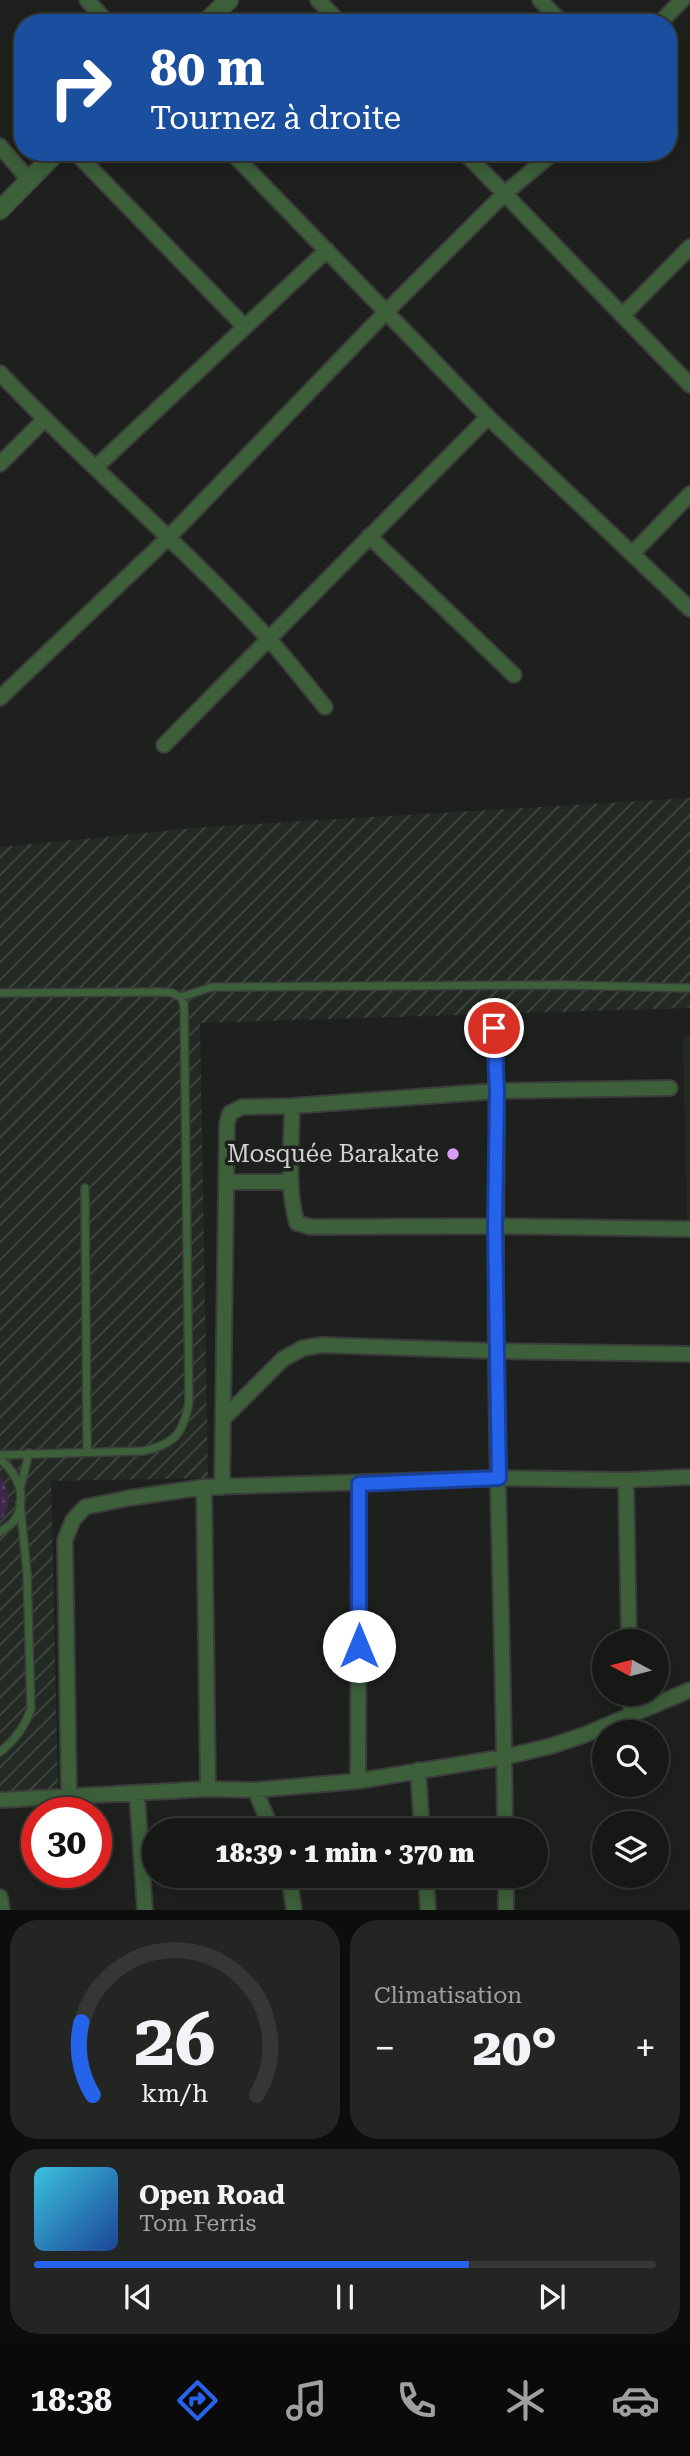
<!DOCTYPE html>
<html lang="fr">
<meta charset="utf-8">
<style>
body{margin:0;font-family:"Roboto Serif",serif;background:#232523;color:#f1f3f6;height:100vh;display:flex;flex-direction:column;font-size:26px;white-space:nowrap}
*{box-sizing:border-box;margin:0}
p{font-size:23px;color:#9ea0a1}
.icon{flex:none;width:38px;height:38px;fill:none;stroke:currentColor;stroke-width:2;stroke-linecap:round;stroke-linejoin:round}
.map{position:relative;height:1910px;overflow:hidden}
.panel{display:flex;flex-direction:column;gap:10px;padding:10px;background:#0c0d0c;flex:1}
.panel>*{flex:none}
.top-card{position:absolute;left:14px;top:14px;width:663px;height:147px;border-radius:28px;box-shadow:0 4px 18px #0003,0 0 0 2px #353735;background:#1a4fa0;color:#fff;overflow:hidden}
.needle{width:46px;rotate:277deg}
.controls{position:absolute;left:592px;top:1629px;display:grid;gap:14px}
.controls a{display:grid;place-items:center;width:77px;height:77px;border-radius:50%;background:#161816;box-shadow:0 4px 18px #0003,0 0 0 2px #353735;font-size:35px}
.speed{position:absolute;left:21px;top:1797px;display:flex;gap:14px;font-size:35px;font-weight:700;text-align:center}
.speed>*{display:grid;place-content:center;width:91px;height:91px;border-radius:50%;background:#161816;box-shadow:0 4px 18px #0003,0 0 0 2px #353735;line-height:1}
.speed .limit{border:10px solid #d22;background:#fff;color:#111}
.pin{position:absolute;display:grid;place-items:center;width:60px;height:60px;color:#fff;margin:-30px;border:4px solid #fff;border-radius:50%;box-shadow:0 2px 7px #0007}
.me{position:absolute;width:77px;margin:-38px;rotate:0deg;stroke-linejoin:round;filter:drop-shadow(0 0 5px #0008)}
.turn{display:flex;align-items:center;gap:24px;height:147px;padding:0 21px;font-size:32px}
.turn .icon{width:91px;height:91px;stroke-width:2.5}
.turn b{display:block;font-size:49px;line-height:60px}
.big{font-size:52px;font-weight:800;line-height:1.1}
.panel .widget{flex:1;display:flex;flex-direction:column;justify-content:center;gap:10px;min-width:0;padding:0 24px;border-radius:28px;background:#232523}
.panel .dial{align-items:center;gap:0}
.dial svg{height:182px;overflow:visible;fill:none;stroke:#353735;stroke-width:7;stroke-linecap:round;text-anchor:middle}
.dial text{fill:#f1f3f6;stroke:none}
.song{display:flex;align-items:center;gap:21px}
.cover{width:84px;height:84px;border-radius:10px;background:linear-gradient(135deg,hsl(190 70% 55%),hsl(220 70% 35%))}
.played{height:7px;border-radius:4px;background:linear-gradient(90deg,#2563eb 70%,#353735 70%)}
.keys{display:flex;justify-content:space-around;direction:ltr}
.heat{display:flex;justify-content:space-between;align-items:center;font-size:38px;direction:ltr}
.panel .tiles{flex:1;display:grid;gap:10px;grid-template-columns:1fr 1fr}
.widget:last-child{grid-column:span 2}
.trip{position:absolute;left:142px;top:1818px;width:406px;height:70px;border-radius:35px;background:#161816;box-shadow:0 4px 18px #0003,0 0 0 2px #353735;font-weight:800;line-height:70px;text-align:center}
.tab-bar{display:flex;height:112px;justify-content:space-around;align-items:center;background:#090a09;color:#9ea0a1}
.tab-bar .icon{width:49px;height:49px}
.tab-bar .selected{color:#2563eb}
.tab-bar b{font-size:32px;color:#f1f3f6}
.map>svg:first-child{display:block}
</style>
<div class="map">
<svg width="690" height="1910" viewBox="0 0 690 1910">
<defs>
<pattern id="industrial-furrows" width="10" height="10" patternUnits="userSpaceOnUse" patternTransform="scale(1.75)"><rect width="10" height="10" fill="#232a23"/><path d="M-1 1l2-2M0 10L10 0M9 11l2-2" fill="none" stroke="#424842"/></pattern>
<pattern id="grass-dots" width="8" height="8" patternUnits="userSpaceOnUse" patternTransform="scale(1.75)"><rect width="8" height="8" fill="#40264b"/><path d="M2 2h.1M6 6h.1" fill="none" stroke="#5b4564" stroke-width="1.8" stroke-linecap="round"/></pattern>
</defs>
<rect width="100%" height="100%" fill="#1e201d"/>
<!-- built -->
<path fill="#232a23" d="M690 1036V1223H687L683 1037Z"/>
<!-- industrial -->
<path fill="url(#industrial-furrows)" d="M690 798V1008L200 1023 208 1478 51 1481 58 1790 0 1793V847L206 827Z"/>
<!-- grass -->
<path fill="url(#grass-dots)" d="M0 1477C11 1490 12 1507 0 1520Z"/>
<g fill="none" stroke-linecap="round" stroke-linejoin="round">
<defs>
<path id="service" d="M0 993 162 992 172 993 181 997 184 1005 189 1402C183 1434 175 1444 143 1451L0 1455
M181 997 212 987 565 985 690 988
M85 1188 87 1451
M0 1459C18 1474 29 1498 14 1521 11 1525 4 1529 0 1532
M21 1485 29 1453
M0 1752C15 1740 25 1727 31 1709L27 1573 20 1503"/>
<path id="minor" d="M87 0 108 23
M318 0 340 23
M540 0 562 23
M660 23 682 0
M0 146 29 180
M75 152 245 327
M231 152 488 417 690 609
M464 152 690 385
M623 315 690 247
M0 373C86 464 182 545 267 637 287 659 306 684 325 707
M0 464 44 420
M96 467 327 250
M369 536 514 675
M632 554 690 494
M0 698 168 538 386 312 504 194 554 152
M164 745 488 417
M494 1028C500 1134 494 1241 496 1347 497 1508 504 1669 505 1830
M292 1106C292 1144 286 1187 297 1223L311 1227 495 1226 690 1229
M226 1182H291
M223 1419 283 1359 303 1348 322 1345 496 1351 690 1354
M626 1480 629 1642
M204 1487 208 1789
M222 1487 227 1124 230 1113 242 1107 292 1106 497 1091 670 1088
M630 1694 631 1714
M418 1770 422 1830
M358 1781 359 1484
M255 1790 272 1830
M137 1794 145 1910
M69 1797 65 1540 73 1520 85 1507 129 1498 204 1487 499 1478 626 1480 690 1477
M0 1800 208 1789 255 1790 358 1781 505 1757 551 1746 584 1735 690 1690
M289 1876 294 1910
M426 1876 428 1910
M506 1876V1910
M0 1897 2 1910"/>
<path id="tertiary" d="M205 23 229 0
M0 210 57 152"/>
</defs>
<!-- service casing -->
<use href="#service" stroke="#3b3d3a" stroke-width="10"/>
<!-- minor casing -->
<use href="#minor" stroke="#3b3d3a" stroke-width="18"/>
<!-- tertiary casing -->
<use href="#tertiary" stroke="#3b3d3a" stroke-width="21"/>
<!-- service -->
<use href="#service" stroke="#3d5f3a" stroke-width="7"/>
<!-- minor -->
<use href="#minor" stroke="#3d5f3a" stroke-width="14"/>
<!-- tertiary -->
<use href="#tertiary" stroke="#3d5f3a" stroke-width="18"/>
</g>
<g fill="none" stroke-linecap="round" stroke-linejoin="round">
<defs>
<path id="route" d="M359 1646V1484L499 1478 495 1226 497 1091 494 1028"/>
</defs>
<!-- route casing -->
<use href="#route" stroke="#184099" stroke-width="18"/>
<!-- route -->
<use href="#route" stroke="#2563eb" stroke-width="12"/>
</g>
<!-- markers -->
<circle fill="#da9af6" stroke="#1e201d" stroke-width="2.5" cx="453" cy="1154" r="7"/>
<g text-anchor="middle" dominant-baseline="central" stroke-width="7" stroke-linejoin="round" paint-order="stroke">
<!-- poi labels -->
<g font-size="24" fill="#d1d3d1" stroke="#1e201d" text-anchor="end">
<text x="439" y="1154">Mosquée Barakate</text>
</g>
</g>
</svg>
<div class="controls">
<a><svg class="needle" viewBox="-14 -14 28 28"><path d="M0-13l5 13h-10z" fill="#e53935"/><path d="M0 13l5-13h-10z" fill="#9ea0a1"/></svg></a>
<a><svg class="icon" aria-label="search" viewBox="0 0 24 24"><circle cx="10" cy="10" r="6"/><path d="M15 15l6 6"/></svg></a>
<a><svg class="icon" aria-label="layers" viewBox="0 0 24 24"><path d="M12 4l9 5-9 5-9-5zM3 14l9 5 9-5"/></svg></a>
</div>
<div class="speed"><div class="limit">30</div></div>
<div class="pin" style="left:494px;top:1028px;background:#d93025"><svg class="icon" aria-label="arrive" viewBox="0 0 24 24"><path d="M6 21V4h12l-3 4 3 4H6"/></svg></div>
<svg class="me" style="left:359px;top:1646px" viewBox="-20 -20 40 40"><circle r="19" fill="#fff"/><path d="M0-13L10 11 0 6-10 11z" fill="#2563eb"/></svg>
<div class="trip">18:39 · 1 min · 370 m</div>
<div class="top-card">
<div class="turn"><svg class="icon" aria-label="right" viewBox="0 0 24 24"><path d="M7 20v-9h11M14 6l5 5-5 5"/></svg><div><b>80 m</b>Tournez à droite</div></div>
</div>
</div>
<section class="panel">
<div class="tiles">
<div class="widget dial"><svg viewBox="0 0 100 80">
<path d="M14 69A42 42 0 1 1 86 69"/>
<path d="M14 69A42 42 0 0 1 9 37" stroke="#2563eb"/>
<text x="50" y="56" font-size="32" font-weight="700">26</text>
<text x="50" y="72" font-size="11">km/h</text>
</svg></div>
<div class="widget"><p>Climatisation</p>
<div class="heat"><a>−</a><b class="big">20°</b><a>+</a></div>
</div>
<div class="widget">
<div class="song"><i class="cover"></i><div><b>Open Road</b><p>Tom Ferris</p></div></div>
<div class="played"></div>
<div class="keys"><svg class="icon" aria-label="previous" viewBox="0 0 24 24"><path d="M18 5L8 12l10 7zM5 5v14"/></svg><svg class="icon" aria-label="pause" viewBox="0 0 24 24"><path d="M8 5v14M16 5v14"/></svg><svg class="icon" aria-label="next" viewBox="0 0 24 24"><path d="M6 5l10 7-10 7zM19 5v14"/></svg></div>
</div>
</div>
</section>
<nav class="tab-bar">
<b>18:38</b>
<svg class="icon selected" aria-label="directions" viewBox="0 0 24 24"><path d="M12 3l9 9-9 9-9-9zM9 14v-3h6M13 9l2 2-2 2"/></svg>
<svg class="icon" aria-label="music" viewBox="0 0 24 24"><path d="M9 18V5l10-2v13"/><circle cx="6" cy="18" r="3"/><circle cx="16" cy="16" r="3"/></svg>
<svg class="icon" aria-label="phone" viewBox="0 0 24 24"><path d="M5 4h4l2 5-3 2q2 4 5 5l2-3 5 2v4C11 20 4 13 5 4z"/></svg>
<svg class="icon" aria-label="climate" viewBox="0 0 24 24"><path d="M12 3v18M4 7l16 10M4 17L20 7"/></svg>
<svg class="icon" aria-label="car" viewBox="0 0 24 24"><path d="M5 17H2v-5l4-1 3-4h7l3 4 3 1v5h-3M9 17h6M6 11h13"/><circle cx="7" cy="17" r="2"/><circle cx="17" cy="17" r="2"/></svg>
</nav>
